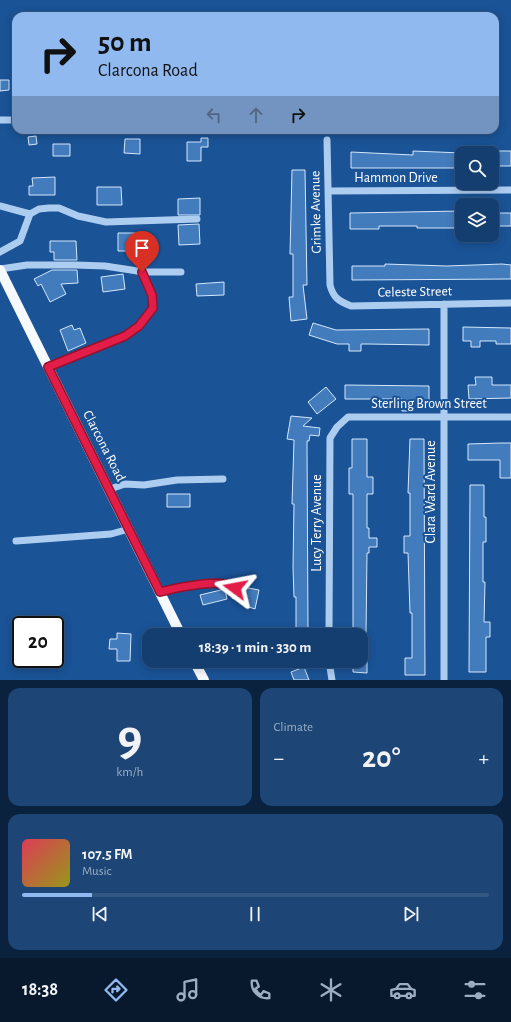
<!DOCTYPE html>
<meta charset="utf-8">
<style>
body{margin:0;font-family:"Alegreya Sans",sans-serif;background:#1d4575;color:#f1f3f6;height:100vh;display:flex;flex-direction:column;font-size:15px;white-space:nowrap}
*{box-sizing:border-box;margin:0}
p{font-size:13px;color:#9daec3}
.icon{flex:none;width:22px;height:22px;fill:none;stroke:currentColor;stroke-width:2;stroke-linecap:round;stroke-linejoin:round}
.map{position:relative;height:680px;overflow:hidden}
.drawer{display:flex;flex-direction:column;gap:8px;padding:8px;background:#0b223e;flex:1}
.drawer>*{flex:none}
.hud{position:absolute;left:12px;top:12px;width:487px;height:122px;border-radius:12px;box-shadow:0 2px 10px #0003,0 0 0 1px #335783;background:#90b9f0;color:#111;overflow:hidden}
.fabs{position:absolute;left:455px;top:146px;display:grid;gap:8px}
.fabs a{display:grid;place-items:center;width:44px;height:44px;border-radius:8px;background:#143e70;box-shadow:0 2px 10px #0003,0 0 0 1px #335783;font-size:20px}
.speed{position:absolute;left:12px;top:616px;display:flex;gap:8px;font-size:20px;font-weight:700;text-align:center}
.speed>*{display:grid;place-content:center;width:52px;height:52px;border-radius:50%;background:#143e70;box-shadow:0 2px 10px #0003,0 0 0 1px #335783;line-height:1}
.speed .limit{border:2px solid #111;border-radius:6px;background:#fff;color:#111}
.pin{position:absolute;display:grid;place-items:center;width:34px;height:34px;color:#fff;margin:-41px -17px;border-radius:50% 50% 50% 0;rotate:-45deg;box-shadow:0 0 4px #0007}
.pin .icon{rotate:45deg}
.me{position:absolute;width:44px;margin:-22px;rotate:283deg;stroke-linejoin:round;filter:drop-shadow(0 0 3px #0008)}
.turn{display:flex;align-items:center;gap:14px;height:84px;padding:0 20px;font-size:18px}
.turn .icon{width:52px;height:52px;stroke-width:2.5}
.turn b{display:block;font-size:28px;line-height:34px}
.lanes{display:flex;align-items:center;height:38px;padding:0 20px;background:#0003;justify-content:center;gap:20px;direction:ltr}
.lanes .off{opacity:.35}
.big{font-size:30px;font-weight:700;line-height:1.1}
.drawer .card{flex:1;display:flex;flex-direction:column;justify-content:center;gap:6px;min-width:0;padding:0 14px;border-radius:12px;background:#1d4575}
.drawer .dial{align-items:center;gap:0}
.dial b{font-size:52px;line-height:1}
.song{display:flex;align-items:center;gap:12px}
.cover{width:48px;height:48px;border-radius:6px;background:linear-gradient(135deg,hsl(350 70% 55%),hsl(60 70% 35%))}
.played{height:4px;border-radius:2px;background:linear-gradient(90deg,#90b9f0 15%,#335783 15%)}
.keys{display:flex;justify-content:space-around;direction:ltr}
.heat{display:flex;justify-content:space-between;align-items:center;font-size:22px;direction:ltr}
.drawer .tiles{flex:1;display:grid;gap:8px;grid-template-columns:1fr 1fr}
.card:last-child{grid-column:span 2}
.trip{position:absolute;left:142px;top:628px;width:226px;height:40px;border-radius:12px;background:#143e70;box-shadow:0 2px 10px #0003,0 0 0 1px #335783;font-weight:700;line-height:40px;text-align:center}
.menu{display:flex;height:64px;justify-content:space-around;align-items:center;background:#08192d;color:#9daec3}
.menu .icon{width:28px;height:28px}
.menu .selected{color:#90b9f0}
.menu b{font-size:18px;color:#f1f3f6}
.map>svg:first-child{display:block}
</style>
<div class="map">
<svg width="511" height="680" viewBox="0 0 511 680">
<rect width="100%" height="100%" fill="#1a5396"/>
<!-- building -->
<path fill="#437cbd" stroke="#d4e7fb" d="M0 80H9V90L0 91Z
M36 136 37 144 29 145 28 137Z
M201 138H208V147H201V161H187V142H201Z
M125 139H140V154L124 153Z
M53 144H70V156H53Z
M413 151 462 153V168H351V152L413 155Z
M492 151H511V166H492Z
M292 170H305L307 285H303L307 319 291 321 289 297H293V254H290Z
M55 177V195H29V186H33L32 178Z
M97 187H121L122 205H97Z
M200 198V215H178V199Z
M462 211V228H417V226H379V229H350V213Z
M492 213H511V226H492Z
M199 224 200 244 179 245 178 225Z
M118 233H140L141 251H118Z
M50 241H76L77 260H54V252H50Z
M385 264 447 266 502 264 511 265V279L352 280V266H385Z
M52 270H77L78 283 61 284 66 294 50 302 41 284 38 286 34 279Z
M123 274 125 289 103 292 101 277Z
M224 282V295L197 296 196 284Z
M313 323 336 330 429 329V345L368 344H361V351H349V344H337L309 335Z
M72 325 74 330 80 328 86 343 68 351 60 330Z
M463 327 511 328V344H496V341H480V347H471V341H463Z
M475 377H492V385H511V398L469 399 468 385H476Z
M345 385 429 386V401H411V411H402V399H345Z
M326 387 336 399 317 414 308 402Z
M291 416 312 418 303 426 320 428 319 436 310 435 309 441H307L308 630H296V597H294L293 567 294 504H292L294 440 287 439Z
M352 439H367V477H373V494H367V528H369V538H377V547H369V553H367L366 635H353V494H349V468H352Z
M410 439H424L425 675H405V658H412V613H410L408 553H404V536H410V493H408Z
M501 443H511V478H500V460H468V444Z
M470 485H484V517H486V542H483V582H485L484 622H490V637H486V672H469Z
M167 494H190V507H167Z
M243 587 259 590 255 609 246 606 247 602 240 600Z
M225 589 227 599 203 605 200 595Z
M117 633 131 634 130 661H117V649H109L110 639H117Z
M353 661H367V673L353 672Z
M304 667 309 680H294L291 672Z"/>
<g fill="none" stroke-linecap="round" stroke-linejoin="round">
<!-- minor -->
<path stroke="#adcdf0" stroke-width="7" d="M0 120H16
M327 140 330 285C333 297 338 301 351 306L511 303
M328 191 511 190
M0 206 30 214
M0 252 20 241 30 214 39 209 49 208H59L78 216 106 222 197 219
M0 269 27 265H76L105 266 144 272H181
M444 304V680
M48 367 125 336 139 326 153 308 152 295 142 272
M110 489 125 484 144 485 177 480 223 479
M16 541 111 534 129 529
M160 591C179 587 214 579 233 586L236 591 235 596
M329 635 330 438 337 427 348 417H511
M329 661 332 680"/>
<!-- major -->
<path stroke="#f6faff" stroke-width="10" d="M0 270 181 635
M194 661 204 680"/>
</g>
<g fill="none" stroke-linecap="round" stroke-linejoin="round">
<defs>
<path id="route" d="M142 272 152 295 153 308 139 326 125 336 48 367 160 592C175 588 224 577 235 588"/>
</defs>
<!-- route casing -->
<use href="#route" stroke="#92132f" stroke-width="10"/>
<!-- route -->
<use href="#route" stroke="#e11d48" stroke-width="7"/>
</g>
<g text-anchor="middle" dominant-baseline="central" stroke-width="4" stroke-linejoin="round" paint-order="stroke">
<!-- street labels -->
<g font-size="14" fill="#fff" stroke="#1a5396">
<text x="396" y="178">Hammon Drive</text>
<text transform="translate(316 212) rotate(-91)">Grimke Avenue</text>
<text transform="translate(415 292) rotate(-1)">Celeste Street</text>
<text x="429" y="404">Sterling Brown Street</text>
<text transform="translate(104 446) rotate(63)">Clarcona Road</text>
<text transform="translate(431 492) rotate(-90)">Clara Ward Avenue</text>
<text transform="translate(317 523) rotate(-90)">Lucy Terry Avenue</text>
</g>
</g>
</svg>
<div class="fabs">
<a><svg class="icon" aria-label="search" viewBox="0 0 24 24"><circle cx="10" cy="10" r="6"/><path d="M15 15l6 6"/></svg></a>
<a><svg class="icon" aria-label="layers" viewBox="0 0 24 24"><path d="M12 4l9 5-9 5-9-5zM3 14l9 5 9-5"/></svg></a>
</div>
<div class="speed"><div class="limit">20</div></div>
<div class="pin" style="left:142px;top:272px;background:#d93025"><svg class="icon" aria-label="arrive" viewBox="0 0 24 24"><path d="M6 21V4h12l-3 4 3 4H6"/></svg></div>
<svg class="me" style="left:235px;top:588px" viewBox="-20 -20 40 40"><path d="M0-17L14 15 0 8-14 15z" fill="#e11d48" stroke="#fff" stroke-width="4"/></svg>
<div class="trip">18:39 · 1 min · 330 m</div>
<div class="hud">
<div class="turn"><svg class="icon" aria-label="right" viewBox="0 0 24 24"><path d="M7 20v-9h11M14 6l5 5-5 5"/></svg><div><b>50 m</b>Clarcona Road</div></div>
<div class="lanes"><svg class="icon off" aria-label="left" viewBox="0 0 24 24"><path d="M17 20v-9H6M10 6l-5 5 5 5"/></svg><svg class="icon off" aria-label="ahead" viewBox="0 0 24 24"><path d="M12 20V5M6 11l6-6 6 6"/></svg><svg class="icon" aria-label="right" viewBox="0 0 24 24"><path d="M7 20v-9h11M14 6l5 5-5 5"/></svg></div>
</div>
</div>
<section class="drawer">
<div class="tiles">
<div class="card dial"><b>9</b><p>km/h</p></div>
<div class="card"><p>Climate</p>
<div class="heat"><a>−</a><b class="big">20°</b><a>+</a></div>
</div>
<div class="card">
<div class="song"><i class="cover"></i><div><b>107.5 FM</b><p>Music</p></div></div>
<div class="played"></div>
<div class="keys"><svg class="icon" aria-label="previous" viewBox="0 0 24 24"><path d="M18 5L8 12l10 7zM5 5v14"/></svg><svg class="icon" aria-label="pause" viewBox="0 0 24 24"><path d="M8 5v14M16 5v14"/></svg><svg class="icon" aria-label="next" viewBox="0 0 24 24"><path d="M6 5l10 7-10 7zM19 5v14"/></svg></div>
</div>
</div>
</section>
<nav class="menu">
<b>18:38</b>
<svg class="icon selected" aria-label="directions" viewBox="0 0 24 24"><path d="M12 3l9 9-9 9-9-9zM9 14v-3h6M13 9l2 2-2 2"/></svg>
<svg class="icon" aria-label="music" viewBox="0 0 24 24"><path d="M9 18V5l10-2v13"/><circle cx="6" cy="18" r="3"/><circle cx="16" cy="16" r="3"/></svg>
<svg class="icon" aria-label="phone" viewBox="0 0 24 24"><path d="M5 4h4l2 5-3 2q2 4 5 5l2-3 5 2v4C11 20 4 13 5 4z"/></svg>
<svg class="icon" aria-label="climate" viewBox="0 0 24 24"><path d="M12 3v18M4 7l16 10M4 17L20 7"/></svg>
<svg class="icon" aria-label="car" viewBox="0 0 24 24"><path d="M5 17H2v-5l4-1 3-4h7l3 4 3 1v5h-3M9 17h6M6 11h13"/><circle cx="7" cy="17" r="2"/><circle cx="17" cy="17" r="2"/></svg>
<svg class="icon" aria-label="filters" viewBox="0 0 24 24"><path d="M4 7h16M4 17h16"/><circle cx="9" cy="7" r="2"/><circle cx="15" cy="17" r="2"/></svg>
</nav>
